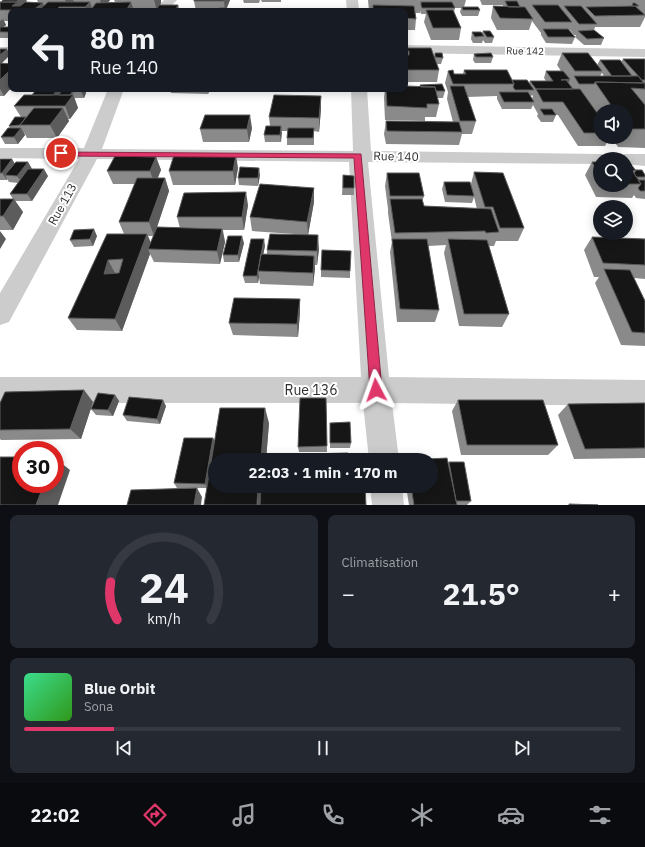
<!DOCTYPE html>
<html lang="fr">
<meta charset="utf-8">
<style>
body{margin:0;font-family:"IBM Plex Sans",sans-serif;background:#242831;color:#f1f3f6;height:100vh;display:flex;flex-direction:column;font-size:15px;white-space:nowrap}
*{box-sizing:border-box;margin:0}
p{font-size:13px;color:#9ea1a6}
.icon{flex:none;width:22px;height:22px;fill:none;stroke:currentColor;stroke-width:2;stroke-linecap:round;stroke-linejoin:round}
.map{position:relative;height:505px;overflow:hidden}
.panel{display:flex;flex-direction:column;gap:10px;padding:10px;background:#0d0f14;flex:1}
.panel>*{flex:none}
.banner{position:absolute;left:8px;top:8px;width:400px;height:84px;border-radius:8px;box-shadow:0 2px 10px #0003;background:#171b24;color:#f1f3f6;overflow:hidden}
.buttons{position:absolute;left:593px;top:104px;display:grid;gap:8px}
.buttons a{display:grid;place-items:center;width:40px;height:40px;border-radius:50%;background:#171b24;box-shadow:0 2px 10px #0003;font-size:20px}
.speed{position:absolute;left:12px;top:441px;display:flex;gap:8px;font-size:20px;font-weight:700;text-align:center}
.speed>*{display:grid;place-content:center;width:52px;height:52px;border-radius:50%;background:#171b24;box-shadow:0 2px 10px #0003;line-height:1}
.speed .limit{border:6px solid #d22;background:#fff;color:#111}
.pin{position:absolute;display:grid;place-items:center;width:34px;height:34px;color:#fff;margin:-17px;border:2px solid #fff;border-radius:50%;box-shadow:0 1px 4px #0007}
.me{position:absolute;width:44px;margin:-22px;rotate:356deg;stroke-linejoin:round;filter:drop-shadow(0 0 3px #0008)}
.turn{display:flex;align-items:center;gap:14px;height:84px;padding:0 16px;font-size:18px}
.turn .icon{width:52px;height:52px;stroke-width:2.5}
.turn b{display:block;font-size:28px;line-height:34px}
.big{font-size:30px;font-weight:700;line-height:1.1}
.panel .widget{flex:1;display:flex;flex-direction:column;justify-content:center;gap:6px;min-width:0;padding:0 14px;border-radius:8px;background:#242831}
.panel .dial{align-items:center;gap:0}
.dial svg{height:104px;overflow:visible;fill:none;stroke:#363941;stroke-width:7;stroke-linecap:round;text-anchor:middle}
.dial text{fill:#f1f3f6;stroke:none}
.song{display:flex;align-items:center;gap:12px}
.cover{width:48px;height:48px;border-radius:6px;background:linear-gradient(135deg,hsl(150 70% 55%),hsl(110 70% 35%))}
.played{height:4px;border-radius:2px;background:linear-gradient(90deg,#e0376b 15%,#363941 15%)}
.keys{display:flex;justify-content:space-around;direction:ltr}
.heat{display:flex;justify-content:space-between;align-items:center;font-size:22px;direction:ltr}
.panel .tiles{flex:1;display:grid;gap:10px;grid-template-columns:1fr 1fr}
.widget:last-child{grid-column:span 2}
.trip{position:absolute;left:208px;top:453px;width:230px;height:40px;border-radius:20px;background:#171b24;box-shadow:0 2px 10px #0003;font-weight:700;line-height:40px;text-align:center}
.menu{display:flex;height:64px;justify-content:space-around;align-items:center;background:#090b0e;color:#9ea1a6}
.menu .icon{width:28px;height:28px}
.menu .on{color:#e0376b}
.menu b{font-size:18px;color:#f1f3f6}
.map>svg:first-child{display:block}
</style>
<div class="map">
<svg width="645" height="505" viewBox="0 0 645 505">
<rect width="100%" height="100%" fill="#fff"/>
<g fill="none" stroke-linecap="round" stroke-linejoin="round">
<!-- minor -->
<path fill="#ccc" fill-rule="evenodd" d="M164 0H177L166 11H153Z
M346 0H358L359 11H347Z
M405 45 645 49V57L405 53Z
M0 47H11V55H0Z
M108 89H124L102 149 353 151 351 89H367L371 151 600 154 606 155 609 159H600V164L368 162 389 377 645 380V406L392 403 399 460H369L363 403H0V377H361L349 162 97 159 9 322 0 325V293L79 159 0 158V148H84Z
M626 154H645V166L626 164V159H617L620 155Z
M370 486H402L404 505H372Z"/>
</g>
<!-- wall -->
<path fill="#8a8a8a" fill-rule="evenodd" d="M2 0H26L27 1 25 2H38L37 0H110L108 3 115 2 114 0H161V3L160 5H178L179 11H11V21H4L6 25 3 27H11V38H0V2H1L2 1Z
M194 0H230L227 8V11H196L194 1Z
M243 0H260L259 3H244Z
M261 0H281V2H262Z
M368 0H466L464 7 480 10 478 16H462L460 12 461 8H455L454 12 461 28 459 40H431L424 22 426 14H421L420 11V13H415L416 19 415 30H405V11H369Z
M480 0H645V14H644L645 15V17L640 27H595L594 30 604 38 601 45H584L575 37 576 35H574L570 30H569L575 37 572 44 546 43 541 35V33L532 21 529 30H497L491 18 493 6 503 7V5H482Z
M483 31 494 37 492 43H485L483 40 482 43H473L471 39 472 32 482 33Z
M405 48 434 57 435 53 443 58 441 64H437L439 70 437 82H405Z
M0 49 10 55 1 63 11 64V88L4 96H0Z
M562 53 597 65 600 60 621 62 623 59H645V148L618 147 611 137H626V111H600V137H610L605 146H578L558 115H556L553 122H541L537 116 538 114 533 105 531 109H502L497 99V96L467 97 476 121 472 134H462L459 145 386 144 384 134 386 121 453 122 447 99 448 92 445 83 448 71 454 74H463L464 70 512 80 529 83 530 81H546L544 78 546 71H561L557 65ZM602 73 604 76H600ZM532 95 533 96 532 99 530 96H531Z
M474 54 493 57 491 63H475L473 60Z
M420 85 445 91 443 98H437L439 104 436 117H425V121L385 120 384 98 385 89H405L420 87Z
M37 89H60L61 91 85 89 86 93 84 98H75V99L78 108 70 119H68L69 121 57 138H27L24 132 25 135 18 144H5L1 137 10 128 9 126 21 117 14 106 32 95Z
M132 89H161V91H133Z
M170 89H210L208 94 171 93Z
M221 89H268L267 91H221Z
M321 109 319 132 314 131V145H287V138L288 131H281V142H265L264 135 270 126 269 117Z
M252 128 249 142H203L200 129Z
M156 157 161 170 157 178H165L169 191 157 227 180 228 177 217 248 205 244 230H223L225 242 220 264 154 262 150 254 122 331 77 330 68 318 124 234 119 222 135 184H113L107 171ZM148 236H154L151 243Z
M0 159H12L14 163 28 162 32 169 48 176 32 201H15L23 212 13 230H0V199H13L10 194 18 183 9 182 7 179V180H0Z
M592 162H600V185H626V162L635 170 645 174V199L636 198 634 195 632 198 596 197 585 175Z
M238 168 235 185H173L169 171Z
M474 172 524 228 518 241H496L494 246H489L509 314 502 327 459 326 444 253 446 245 428 246 439 310 435 322H397L390 252 392 242 388 213V209L385 186 387 173 424 196 422 202 424 206 477 209 474 197 472 203 445 202 442 189 444 182 471 184Z
M260 175 258 186 239 185 238 178Z
M343 175 354 188V195H342Z
M314 202 308 235 319 249 317 265H315L313 286 260 284 259 277 258 283H245L243 276 265 246 263 254H267V250L294 234 252 231 250 217Z
M97 236 93 246 74 247 70 240Z
M592 237 645 239V279L634 278 645 301V346L621 345 595 283 599 277H594L584 250Z
M244 243 239 262H224L223 255Z
M321 270 350 271V278L321 277Z
M300 312 298 337 233 335 229 323Z
M84 390 93 402 81 439 1 440 0 439V403Z
M115 395 119 401 113 416 96 415 91 409Z
M326 398 327 452H299L298 447Z
M458 400 558 445 548 455H461L452 411Z
M645 403V458L574 459 558 415 568 404Z
M166 406 160 424 127 421 123 415Z
M269 423 266 460H215L207 488H177L174 483 215 440Z
M330 423 351 443 350 448H330Z
M449 462 471 501 467 505H409L406 486H431Z"/>
<!-- shaded-wall -->
<path fill="#5c5c5c" d="M18 0H26L27 1 20 6H12Z
M65 0H73L75 4 68 7Z
M100 0H110L103 9Z
M154 0H161V3L157 11Z
M224 0H230L226 9 227 8V11H225L224 1Z
M90 2 93 11H87L85 7Z
M131 2 134 11H126Z
M43 3 46 11H33V10Z
M178 5 179 11H175Z
M59 7 61 11H55Z
M3 19 6 25 0 30V21Z
M7 49 10 55 0 65V55Z
M11 69V88L4 96 0 89V80Z
M570 79 567 86 561 80Z
M58 89H60L62 94 50 98Z
M82 89H85L86 93 84 98 81 91Z
M208 89H210L208 94Z
M72 92 78 108 70 119 65 106Z
M321 96V109L319 132V118Z
M63 108 69 121 57 138 50 125Z
M250 115 252 128 249 142 247 129Z
M281 126 282 133 281 142 280 135Z
M21 128 25 135 18 144 14 137Z
M236 155 238 168 235 185 233 171Z
M156 157 161 170 155 185 150 171Z
M12 159 16 166 5 175 7 179V180L2 173Z
M28 162 32 169 22 183 17 176Z
M259 168 260 175 258 186V178Z
M44 169 48 176 32 201 27 194Z
M165 178 169 191 154 236 149 222Z
M314 188V202L308 235 307 222Z
M246 192 248 205 244 230 242 217Z
M14 199 23 212 13 230 3 216Z
M94 229 97 236 93 246 90 239Z
M222 229 225 242 220 264 217 251Z
M0 231 6 239 0 249Z
M147 234 153 248 148 249 150 254 122 331 115 319Z
M318 235 319 249 317 265V251Z
M242 236 244 243 239 262 238 255Z
M264 239 265 246 260 271H258L259 277 258 283 257 276Z
M314 256 315 269 313 286V273Z
M108 260 115 273 111 287 104 274Z
M300 299V312L298 337 297 324Z
M84 390 93 402 81 439 70 429Z
M115 395 119 401 113 416 108 410Z
M163 400 166 406 160 424 157 419Z
M265 408 269 423 266 460H261Z
M213 438 216 443 208 488 205 484Z
M55 458 70 470 58 505H36L44 484H55Z
M258 486H263L262 505H257Z
M197 488 202 497 201 505H194Z"/>
<!-- building -->
<path fill="#161616" stroke="#5c5c5c" fill-rule="evenodd" d="M3 0H18L16 2H1Z
M194 0H224V1H194Z
M505 1H517L520 7H508Z
M0 2H18L12 6H20L25 2 43 3 33 10H0Z
M48 2H90L85 7H59L55 11H38Z
M131 2 126 11H90L96 3Z
M421 2H452L455 8H422L421 5Z
M633 3H635L639 6H632Z
M159 5H178L175 11H156Z
M373 5 414 6 416 19 405 18V11H373Z
M532 5H558L572 22H545Z
M493 6 525 7 533 19 500 18Z
M564 6H581L597 24H579Z
M635 6 645 15 595 16 586 7Z
M462 7H478L480 10H463Z
M219 8H227L225 11H217Z
M245 9H279L278 11H244Z
M426 10H453L461 28H433Z
M0 27H11V32H0Z
M543 29H568L575 37H548Z
M594 30 604 38 587 39 578 31Z
M483 31H490L494 37H487Z
M472 32H481L484 36 475 37Z
M405 48H431L439 70H405V55H409V51H405Z
M0 49H7L0 55Z
M435 53H442L443 58 435 57Z
M491 53 493 57H476L474 54Z
M562 53H588L602 71H575Z
M623 59H645V80H642Z
M600 60H620L632 76H612Z
M0 63 11 64V69L0 80Z
M453 70 454 74H466L464 70H507L514 84H453L448 71Z
M546 71H563L570 79 561 80H566L573 89H536L530 81H553Z
M574 76H638L644 83 595 82 594 84H579Z
M512 80H527L534 90H515L513 87 514 84Z
M595 82 645 83V89L631 88 645 105V129H628L626 126V111H615Z
M442 84 445 91H436L435 87H421L420 85Z
M405 86 435 87 439 104H427V108L387 106 386 89H405Z
M450 86H464L476 121H460Z
M37 89H58L53 95H32Z
M62 89H82L81 91 72 92 70 95H59Z
M536 89H580L600 117V133H584L563 102H543Z
M499 92H528L534 102H504Z
M24 95H73L65 106H14Z
M274 95 321 96 319 118 269 117Z
M34 108H63L50 125H20Z
M540 109H552L556 115H544Z
M205 115H250L247 129H200Z
M15 117H26L20 125 9 126Z
M386 121 459 122 462 132 387 131Z
M266 126H281L280 135H264Z
M8 128H21L14 137H1Z
M288 128H314L313 138H287Z
M174 155H236L233 171H169Z
M115 156 156 157 150 171H107Z
M0 159H12L2 173H0Z
M16 162H28L17 176 5 175Z
M592 162H600V176Z
M626 162 630 163 636 171 632 170 641 184H626Z
M240 167 259 168 258 178H238Z
M28 169H44L27 194H10Z
M635 170H642L645 175V177H636L634 173 636 171Z
M474 172 503 173 524 228H500L493 207H485Z
M387 173H419L424 196H390Z
M343 175 354 176V188H343Z
M137 178H165L149 222H119Z
M638 180H645V191H640L638 188 641 184Z
M444 182H470L474 196 447 195Z
M260 184 314 188 307 222 250 217Z
M246 192 242 217H177L184 193Z
M0 199H14L3 216H0Z
M390 199H422L424 206 491 209 499 232 486 233 485 231 395 233Z
M157 227 222 229 217 251 148 249Z
M94 229 90 239 70 240 74 230Z
M107 234H147L115 319 68 318ZM123 259 119 273 104 274 108 260Z
M270 234 318 235 317 251 267 250Z
M228 236H242L238 255H223Z
M592 237 645 239V265L603 263Z
M251 239H264L257 276H243Z
M392 239H427L439 310 400 309Z
M448 239 487 240 509 314H464Z
M322 250 351 251 350 271 321 270Z
M261 254 314 256 313 273 258 271Z
M604 269 630 270 645 301V333L632 332Z
M234 298 300 299 297 324 229 323Z
M84 390 70 429 0 430V403L5 392Z
M98 393 115 395 108 410 91 409Z
M129 397 163 400 157 419 123 415Z
M300 398H326L327 446 298 447Z
M458 400H543L558 445H467Z
M645 403V448L585 449 568 404Z
M220 408H265L261 460H215V486H258L257 505H204Z
M350 422 351 443H330V423Z
M184 438H213L205 484 174 483Z
M348 453 349 460H308V454Z
M0 457H21V484H44L36 505H0Z
M447 458 457 505H414L411 486H431V460H407Z
M449 462H464L471 501H456Z
M261 486H365L366 505H260Z
M197 488 194 505H127L131 490Z
M569 504 598 505H569Z"/>
<!-- route -->
<path fill="#e0376b" stroke="#922446" d="M58 152 361 154 382 390 380 394 376 396 372 394 370 390 354 158 61 156 57 153Z"/>
<g text-anchor="middle" dominant-baseline="central" stroke-width="4" stroke-linejoin="round" paint-order="stroke">
<!-- far-street labels -->
<g font-size="10" fill="#2f2f2f" stroke="#fff">
<text transform="translate(525 51) rotate(1)">Rue 142</text>
</g>
<!-- street labels -->
<g font-size="12" fill="#2f2f2f" stroke="#fff">
<text transform="translate(396 156) rotate(1)">Rue 140</text>
<text transform="translate(62 204) rotate(-61)">Rue 113</text>
</g>
<!-- near-street labels -->
<g font-size="14" fill="#2f2f2f" stroke="#fff">
<text x="311" y="390">Rue 136</text>
</g>
</g>
</svg>
<div class="buttons">
<a><svg class="icon" aria-label="sound" viewBox="0 0 24 24"><path d="M4 9h4l5-4v14l-5-4H4zM17 9q2 3 0 6"/></svg></a>
<a><svg class="icon" aria-label="search" viewBox="0 0 24 24"><circle cx="10" cy="10" r="6"/><path d="M15 15l6 6"/></svg></a>
<a><svg class="icon" aria-label="layers" viewBox="0 0 24 24"><path d="M12 4l9 5-9 5-9-5zM3 14l9 5 9-5"/></svg></a>
</div>
<div class="speed"><div class="limit">30</div></div>
<div class="pin" style="left:61px;top:153px;background:#d93025"><svg class="icon" aria-label="arrive" viewBox="0 0 24 24"><path d="M6 21V4h12l-3 4 3 4H6"/></svg></div>
<svg class="me" style="left:376px;top:390px" viewBox="-20 -20 40 40"><path d="M0-17L14 15 0 8-14 15z" fill="#e0376b" stroke="#fff" stroke-width="4"/></svg>
<div class="trip">22:03 · 1 min · 170 m</div>
<div class="banner">
<div class="turn"><svg class="icon" aria-label="left" viewBox="0 0 24 24"><path d="M17 20v-9H6M10 6l-5 5 5 5"/></svg><div><b>80 m</b>Rue 140</div></div>
</div>
</div>
<section class="panel">
<div class="tiles">
<div class="widget dial"><svg viewBox="0 0 100 80">
<path d="M14 69A42 42 0 1 1 86 69"/>
<path d="M14 69A42 42 0 0 1 9 40" stroke="#e0376b"/>
<text x="50" y="56" font-size="32" font-weight="700">24</text>
<text x="50" y="72" font-size="11">km/h</text>
</svg></div>
<div class="widget"><p>Climatisation</p>
<div class="heat"><a>−</a><b class="big">21.5°</b><a>+</a></div>
</div>
<div class="widget">
<div class="song"><i class="cover"></i><div><b>Blue Orbit</b><p>Sona</p></div></div>
<div class="played"></div>
<div class="keys"><svg class="icon" aria-label="previous" viewBox="0 0 24 24"><path d="M18 5L8 12l10 7zM5 5v14"/></svg><svg class="icon" aria-label="pause" viewBox="0 0 24 24"><path d="M8 5v14M16 5v14"/></svg><svg class="icon" aria-label="next" viewBox="0 0 24 24"><path d="M6 5l10 7-10 7zM19 5v14"/></svg></div>
</div>
</div>
</section>
<nav class="menu">
<b>22:02</b>
<svg class="icon on" aria-label="directions" viewBox="0 0 24 24"><path d="M12 3l9 9-9 9-9-9zM9 14v-3h6M13 9l2 2-2 2"/></svg>
<svg class="icon" aria-label="music" viewBox="0 0 24 24"><path d="M9 18V5l10-2v13"/><circle cx="6" cy="18" r="3"/><circle cx="16" cy="16" r="3"/></svg>
<svg class="icon" aria-label="phone" viewBox="0 0 24 24"><path d="M5 4h4l2 5-3 2q2 4 5 5l2-3 5 2v4C11 20 4 13 5 4z"/></svg>
<svg class="icon" aria-label="climate" viewBox="0 0 24 24"><path d="M12 3v18M4 7l16 10M4 17L20 7"/></svg>
<svg class="icon" aria-label="car" viewBox="0 0 24 24"><path d="M5 17H2v-5l4-1 3-4h7l3 4 3 1v5h-3M9 17h6M6 11h13"/><circle cx="7" cy="17" r="2"/><circle cx="17" cy="17" r="2"/></svg>
<svg class="icon" aria-label="filters" viewBox="0 0 24 24"><path d="M4 7h16M4 17h16"/><circle cx="9" cy="7" r="2"/><circle cx="15" cy="17" r="2"/></svg>
</nav>
